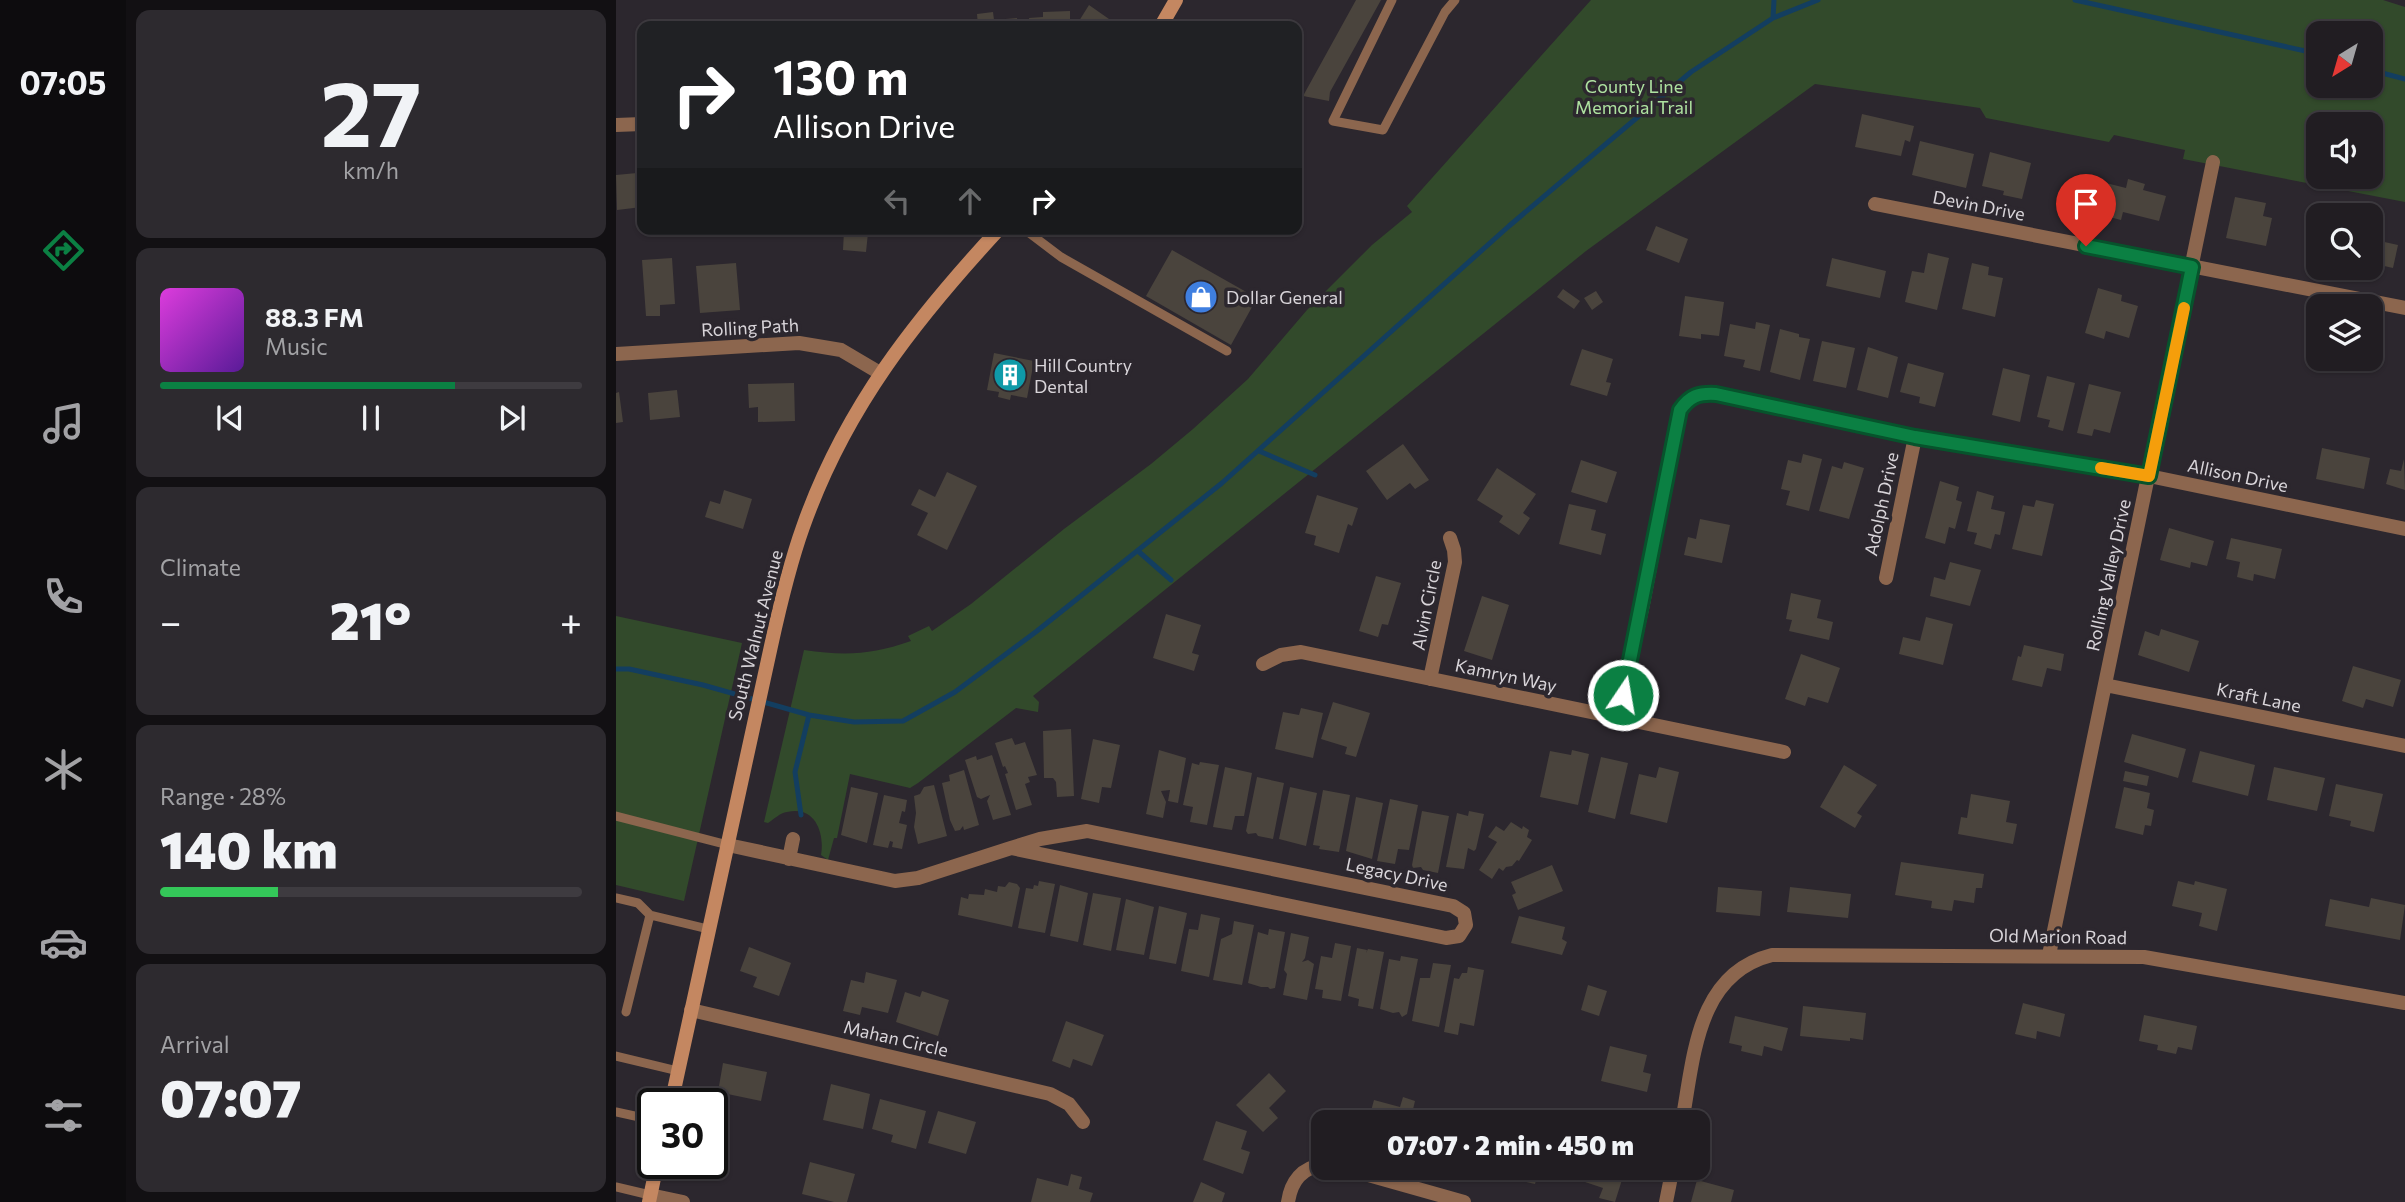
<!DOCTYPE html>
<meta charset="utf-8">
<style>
body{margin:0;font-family:Commissioner,sans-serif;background:#2d2a2f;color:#f1f3f6;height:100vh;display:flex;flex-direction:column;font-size:26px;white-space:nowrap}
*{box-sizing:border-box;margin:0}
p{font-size:23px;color:#a2a2a5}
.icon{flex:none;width:38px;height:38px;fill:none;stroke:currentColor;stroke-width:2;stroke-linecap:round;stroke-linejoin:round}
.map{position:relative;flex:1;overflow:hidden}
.drawer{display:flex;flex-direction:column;gap:10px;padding:10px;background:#121013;width:490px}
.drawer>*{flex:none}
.top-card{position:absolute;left:21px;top:21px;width:665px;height:214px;border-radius:14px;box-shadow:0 2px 5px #0004,0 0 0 2px #3e3b40;background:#202124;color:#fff;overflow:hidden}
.needle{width:46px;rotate:217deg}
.controls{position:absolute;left:1690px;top:21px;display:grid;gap:14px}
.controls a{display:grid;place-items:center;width:77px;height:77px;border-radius:14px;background:#211d22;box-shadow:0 2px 5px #0004,0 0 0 2px #3e3b40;font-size:35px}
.speed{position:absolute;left:21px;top:1088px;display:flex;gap:14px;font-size:35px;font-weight:700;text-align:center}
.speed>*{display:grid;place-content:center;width:91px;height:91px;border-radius:50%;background:#211d22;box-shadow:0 2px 5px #0004,0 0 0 2px #3e3b40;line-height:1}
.speed .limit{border:4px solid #111;border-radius:10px;background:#fff;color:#111}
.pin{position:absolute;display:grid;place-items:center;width:60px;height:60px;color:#fff;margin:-72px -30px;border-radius:50% 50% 50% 0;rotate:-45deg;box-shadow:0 0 7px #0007}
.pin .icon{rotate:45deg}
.me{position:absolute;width:77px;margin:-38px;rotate:12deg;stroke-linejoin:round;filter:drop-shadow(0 0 5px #0008)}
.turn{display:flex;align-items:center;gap:24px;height:147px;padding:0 21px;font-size:32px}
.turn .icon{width:91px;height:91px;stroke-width:2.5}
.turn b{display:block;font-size:49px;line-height:60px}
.lanes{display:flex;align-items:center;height:66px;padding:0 21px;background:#0003;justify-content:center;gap:35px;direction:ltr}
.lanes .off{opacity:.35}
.big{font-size:52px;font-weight:800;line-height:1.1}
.drawer .widget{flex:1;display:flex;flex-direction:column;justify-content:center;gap:10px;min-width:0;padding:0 24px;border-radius:14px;background:#2d2a2f}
.drawer .dial{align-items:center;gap:0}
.dial b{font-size:91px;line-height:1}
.song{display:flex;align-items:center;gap:21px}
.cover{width:84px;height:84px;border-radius:10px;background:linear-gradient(135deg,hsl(300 70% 55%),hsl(270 70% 35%))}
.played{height:7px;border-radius:4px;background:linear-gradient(90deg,#0b8043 70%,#3e3b40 70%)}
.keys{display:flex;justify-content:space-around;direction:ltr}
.heat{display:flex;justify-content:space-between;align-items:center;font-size:38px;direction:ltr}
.charge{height:10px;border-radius:5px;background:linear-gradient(90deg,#34c759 28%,#3e3b40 0)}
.trip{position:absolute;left:695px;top:1110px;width:399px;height:70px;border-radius:14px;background:#211d22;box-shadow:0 2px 5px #0004,0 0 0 2px #3e3b40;font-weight:800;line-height:70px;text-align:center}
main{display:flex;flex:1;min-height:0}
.dock{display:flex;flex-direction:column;width:126px;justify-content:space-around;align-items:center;background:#0d0c0e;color:#a2a2a5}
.dock .icon{width:49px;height:49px}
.dock .active{color:#0b8043}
.dock b{font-size:32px;color:#f1f3f6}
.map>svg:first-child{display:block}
</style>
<main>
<nav class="dock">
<b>07:05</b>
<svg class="icon active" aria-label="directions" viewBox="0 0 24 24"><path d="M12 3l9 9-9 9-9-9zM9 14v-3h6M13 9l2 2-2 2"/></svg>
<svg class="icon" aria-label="music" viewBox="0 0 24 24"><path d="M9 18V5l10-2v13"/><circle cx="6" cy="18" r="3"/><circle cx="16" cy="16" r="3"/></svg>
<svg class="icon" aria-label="phone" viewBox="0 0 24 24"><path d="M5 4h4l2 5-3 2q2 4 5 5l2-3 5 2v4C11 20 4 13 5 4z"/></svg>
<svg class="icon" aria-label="climate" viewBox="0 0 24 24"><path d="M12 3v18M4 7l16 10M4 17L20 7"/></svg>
<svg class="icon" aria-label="car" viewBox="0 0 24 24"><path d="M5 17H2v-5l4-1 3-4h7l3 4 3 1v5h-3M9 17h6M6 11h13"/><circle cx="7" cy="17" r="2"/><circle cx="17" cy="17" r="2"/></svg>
<svg class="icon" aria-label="filters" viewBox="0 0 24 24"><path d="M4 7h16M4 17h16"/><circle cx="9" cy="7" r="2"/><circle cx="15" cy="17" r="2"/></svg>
</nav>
<section class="drawer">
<div class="widget dial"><b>27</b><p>km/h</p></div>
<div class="widget">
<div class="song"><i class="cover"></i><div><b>88.3 FM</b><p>Music</p></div></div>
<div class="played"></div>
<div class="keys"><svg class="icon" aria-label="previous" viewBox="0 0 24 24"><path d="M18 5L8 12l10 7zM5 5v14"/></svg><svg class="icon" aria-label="pause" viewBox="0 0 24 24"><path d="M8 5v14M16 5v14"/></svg><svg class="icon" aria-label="next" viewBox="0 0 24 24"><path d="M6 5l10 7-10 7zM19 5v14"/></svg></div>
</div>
<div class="widget"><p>Climate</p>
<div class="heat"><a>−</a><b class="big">21°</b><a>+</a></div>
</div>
<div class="widget"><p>Range · 28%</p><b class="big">140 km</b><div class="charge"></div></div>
<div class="widget"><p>Arrival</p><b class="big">07:07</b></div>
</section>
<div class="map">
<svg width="1789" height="1202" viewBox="0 0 1789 1202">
<rect width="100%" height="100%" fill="#2c272e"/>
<!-- green -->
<path fill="#324a2b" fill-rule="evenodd" d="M975 0H1767L1789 7V202L1567 159 1569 150 1498 135 1493 142 1370 118 1364 108 1199 84 970 251 417 696 423 702 422 712 400 708 302 783 294 788 234 774 221 838H218L212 860 205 855C209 833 199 805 171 812 164 813 158 819 152 823L148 822 188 650C229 656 255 655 295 641L292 636 313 626 316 631 355 604 448 529 535 464 577 429 632 379 691 310 756 245 796 212 791 206ZM1703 33H1755V86H1703ZM1703 124H1755V177H1703Z
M0 616 126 643 68 901 0 885Z"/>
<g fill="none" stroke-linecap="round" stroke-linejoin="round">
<!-- stream -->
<path stroke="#133e60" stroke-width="5" d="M1459 0 1703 54
M1157 18 1158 0
M1755 70 1789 79
M643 451 699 475
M522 551 555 580
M0 669H13L87 685 193 715 238 722 287 721 339 692 421 631 606 483 893 226 1075 72 1157 18 1202 0
M185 815 179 772 193 715"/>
</g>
<!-- building -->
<path fill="#4a443d" d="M740 0H765L714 92 713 101 687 96Z
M473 5 493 19 487 26H470L463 21Z
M454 11V26H414L413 18 427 17V12Z
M377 12 378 20 401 18 402 26H362L361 14Z
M1246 114 1298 126 1294 142 1289 140 1285 156 1239 147Z
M1304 141 1358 154 1350 188 1296 175Z
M1374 152 1415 163 1406 199 1387 195 1388 191 1366 186Z
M21 165H26V207L1 210 0 175 21 173Z
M1512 179 1529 184 1527 190 1550 196 1543 221 1507 212 1505 220 1482 214 1490 183 1510 188Z
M1619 197 1650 203 1647 216 1656 218 1650 246 1610 238Z
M1040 226 1072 239 1063 263 1030 250Z
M228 231 252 233 250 252 227 250Z
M1755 239 1782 245 1777 268 1755 263Z
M556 250 641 298 615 345 530 296Z
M1312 253 1333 258 1321 310 1289 302 1296 271 1308 273Z
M56 258 59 304 44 305V316H30L26 260Z
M1216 258 1270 271 1264 298 1210 286Z
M120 263 124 310 84 313 80 266Z
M1356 263 1373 267 1372 275 1387 278 1379 317 1346 309Z
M1482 288 1506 295 1505 301 1522 306 1513 338 1490 331 1488 339 1469 333Z
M947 289 964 301 958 309 941 297Z
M980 291 987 302 976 310 968 298Z
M1069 296 1108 302 1103 336 1085 334V339L1063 336Z
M1140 322 1154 325 1144 371 1127 367 1129 360 1108 356 1114 324 1139 329Z
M1164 329 1183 334V337L1194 339 1184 380 1154 372Z
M1206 341 1239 348 1230 388 1197 381Z
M1252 347 1282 357 1272 398 1241 390Z
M966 349 997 359 990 382 995 383 991 396 954 385Z
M378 353 418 361 411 398 395 395 394 400 382 397 383 392 371 390Z
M1292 363 1328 373 1319 407 1303 403 1304 397 1284 392Z
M1387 368 1414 375 1404 422 1376 415Z
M1431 376 1459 383 1447 431 1432 427 1434 420 1421 417Z
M178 383 179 421 142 422V407L133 408 132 384Z
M1473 384 1505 392 1494 433 1478 429 1476 436 1461 433Z
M61 390 64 417 34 420 32 393Z
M3 392 7 422 0 423V393Z
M787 444 813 480 799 489 794 483 771 500 750 471Z
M1706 448 1754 458 1748 489 1700 479Z
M1187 454 1206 459 1193 511 1170 505 1174 491 1165 489 1172 460 1185 463Z
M1788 459 1789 490 1770 484 1774 469 1785 471Z
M965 460 1001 472 991 503 955 492Z
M1228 462 1248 468 1233 519 1203 511 1216 466 1226 469Z
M881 468 920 494 907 513 914 518 903 535 883 522 887 516 861 500Z
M331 472 361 486 331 550 301 535 312 513 295 505 303 489 319 497Z
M1324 481 1343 487 1340 500 1346 502 1339 529 1333 527 1329 544 1309 538Z
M108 490 136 499 127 529 89 517 94 501 104 504Z
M1361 491 1378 496 1375 509 1389 512 1384 535 1379 534 1375 549 1358 544 1361 533 1351 531Z
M701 495 742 508 736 526 732 524 723 553 698 545 700 536 689 533Z
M1420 500 1438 504 1426 556 1396 549 1407 505 1418 507Z
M953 504 980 510 975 530 990 534 985 555 943 544Z
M1084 519 1114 525 1106 563 1068 555 1072 537 1080 539Z
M1553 528 1598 541 1591 566 1575 562 1574 568 1544 560Z
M1615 538 1666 549 1659 579 1638 574 1637 581 1621 577 1624 562 1610 559Z
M1334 562 1365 570 1354 606 1314 596 1318 577 1329 580Z
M760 576 785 583 772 625 766 624 762 637 743 631Z
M1175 593 1205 600 1201 618 1217 622 1213 640 1173 631 1176 620 1170 619Z
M866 596 893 605 876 660 848 651Z
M550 614 585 625 576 653 583 655 578 671 537 658Z
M1310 617 1337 624 1327 665 1283 654 1287 637 1304 641Z
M1545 629 1583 641 1573 672 1522 655 1529 631 1543 636Z
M1408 645 1448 654 1445 671 1431 668 1426 687 1396 680 1402 656 1405 657Z
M1185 654 1224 668 1212 703 1192 697 1189 706 1169 699Z
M1737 666 1785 680 1777 707 1750 699 1747 708 1726 701Z
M717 702 754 713 740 757 729 754 731 747 705 739Z
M685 708 707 713 697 758 659 749 667 712 683 715Z
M455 729 458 796 441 797 440 782 437 778H428L427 731Z
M1516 734 1570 749 1562 778 1508 762Z
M396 738 399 745 409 742 421 775 412 777 414 782 409 784 416 805 400 810 389 774 392 773 389 766 387 767 379 743Z
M477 739 504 745 495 788 486 787 483 803 465 799Z
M543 750 570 758 562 803 552 801 554 790 545 791 550 802 547 818 530 814Z
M956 750 973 754 962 805 924 797 934 751 955 755Z
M1584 751 1639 765 1632 796 1576 782Z
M376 755 395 815 377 820 371 801 374 795 365 799 361 797 349 760 360 756 361 760Z
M985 757 1012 763 999 819 972 812Z
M584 762 603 765 591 825 574 822 577 807 567 805 576 763 583 765Z
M1228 765 1261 785 1241 813 1246 816 1239 828 1204 807Z
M609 767 636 773 628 816H619L616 830 597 827Z
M1043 767 1063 772 1051 823 1014 814 1023 774 1040 778Z
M1658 767 1709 778 1701 811 1651 800Z
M348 770 363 825 348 830 347 826 344 830 339 831 334 820 326 783 334 781 333 775Z
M1509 771 1533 776 1531 786 1507 781Z
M641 777 668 783 657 839 642 836 640 833 632 834 630 831Z
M1720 784 1767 794 1758 832 1734 826 1735 821 1713 816Z
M318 785 331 836 302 844 298 827 300 813 298 796 304 794 308 787Z
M235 787 262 793 251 843 225 835Z
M674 787 701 793 690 846 663 839Z
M1508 787 1534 793 1531 808 1538 810 1535 826 1529 825 1527 835 1499 828Z
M707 790 734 795 723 852 703 849 704 846 697 845Z
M1355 794 1394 801 1390 822 1401 824 1397 844 1342 834 1345 817 1351 818Z
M268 795 291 800 289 812 286 811 283 823 291 825 286 849 276 847 277 842 274 841 272 848 257 845Z
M740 797 767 803 756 859 730 851Z
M774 799 802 805 793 850 782 849 779 864 761 861Z
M806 811 833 816 822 873 807 870 805 867 797 868 796 865Z
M853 811 868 814 860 849 858 851 852 848 848 869 830 867 841 813 852 816Z
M895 822 906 829 907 826 913 830 911 837 916 840 903 861 901 860 896 866 890 867 887 871 883 868 876 879 863 870 881 842 872 837 880 826 888 831Z
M1285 862 1368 874 1366 888H1360L1358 903 1338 900 1336 911 1315 908 1316 901 1279 895Z
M936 865 947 891 902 910 896 895 900 893 895 882Z
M423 881 439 884 429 933 402 928 410 888 417 889 418 885 422 886Z
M1562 881 1578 885 1579 881 1611 889 1601 931 1583 926 1586 913 1556 906Z
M393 882 401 884 404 888 396 927 342 915 345 897 352 899 353 894 368 895 369 889 381 892 382 886 389 887Z
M444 885 472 893 462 942 434 936Z
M1102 887 1146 891 1144 916 1100 912Z
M1174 887 1235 894 1232 918 1171 912Z
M477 893 505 898 495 951 467 945Z
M1755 898 1789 905 1784 940 1709 926 1714 899 1753 907Z
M510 899 538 907 528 955 500 950Z
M543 906 571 913 560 964 533 959Z
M585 914 604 918 593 977 565 971 573 929 582 930Z
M903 916 949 927 946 939 951 942 946 955 895 943Z
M618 921 638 925 626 985 597 980 605 939 616 934Z
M653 929 669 932 659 988 654 989 652 987H645L632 983 642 932 652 935Z
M675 933 693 937 689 958 686 962 692 960 698 964 691 1000 667 995 671 974 668 970Z
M719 943 735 946 725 1001 706 998 707 990 699 989 705 956 716 958Z
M133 947 175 963 163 996 137 987 141 977 124 971Z
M741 948 751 950 750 953 752 949 768 952 757 1009 742 1006 743 999 732 996Z
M785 956 802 959 791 1014 786 1017 783 1012 777 1013 764 1009 773 959 784 961Z
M817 963 835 965 823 1027 796 1021 804 978H814Z
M852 967 868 970 858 1026 844 1023 842 1035 828 1032 838 978 843 979 846 973H851Z
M250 972 281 980 272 1013 246 1007 244 1015 227 1011 235 980 248 983Z
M972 985 991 991 983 1016 965 1010Z
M306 991 333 1000 322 1036 280 1022 289 992 304 997Z
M1407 1003 1449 1014 1444 1037 1421 1031 1420 1039 1399 1034Z
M1187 1006 1250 1013 1247 1040 1234 1038V1041L1184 1036Z
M1528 1015 1581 1026 1576 1050 1562 1047 1560 1054 1541 1050 1542 1045 1523 1041Z
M1119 1016 1172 1028 1166 1051 1148 1046 1146 1056 1125 1051 1126 1046 1113 1043Z
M450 1021 488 1035 476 1066 457 1059 454 1068 436 1061Z
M994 1046 1031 1055 1027 1072 1035 1074 1031 1092 985 1081Z
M107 1063 151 1072 145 1101 102 1092Z
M653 1073 670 1091 653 1108 662 1118 647 1132 620 1105Z
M215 1084 254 1094 247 1129 207 1120Z
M787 1097 799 1101 794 1122H752L758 1100 784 1107Z
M264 1099 310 1111 300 1149 275 1142 277 1135 256 1129Z
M322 1111 360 1122 350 1154 312 1143Z
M600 1121 631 1131 625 1149 634 1152 627 1174 587 1160Z
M194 1162 239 1174 231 1202H218L186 1194Z
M905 1167H924L919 1184 902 1180Z
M933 1167H948L944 1182 930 1179Z
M967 1167H1010L999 1202 983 1198 987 1188 963 1180Z
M455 1174 466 1177 463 1189 477 1193 474 1202H415L421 1178 452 1186Z
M1081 1180 1118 1190 1115 1202H1075Z
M585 1182 609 1193 606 1202H577Z"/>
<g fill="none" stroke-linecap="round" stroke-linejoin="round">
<!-- lane -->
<path stroke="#8c664e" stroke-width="9" d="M776 0 717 121 767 130 829 12 839 0
M408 229 445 257 611 351
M0 816 112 845
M0 898 22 903 34 915 92 929
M10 1012 34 915
M0 1056 62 1071
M0 1112 37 1120
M0 1187 34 1195"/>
<!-- street -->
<path stroke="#8c664e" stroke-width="14" d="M0 125 26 124
M1259 204 1789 308
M0 354 183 343 225 350 264 373
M1270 578 1299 437
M647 664 665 655 685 652 1168 752
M814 679 839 562 838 550 834 538
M1489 685 1789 746
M1002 718 1027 604 1064 410C1074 396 1082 393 1099 394L1299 437 1533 476 1789 529
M471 831 837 906 848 913 850 925 843 936 830 938 395 848 424 839Z
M112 845 279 881 302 878 395 848
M173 859 177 839
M1433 955 1597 162
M75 1010 434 1094 453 1104 467 1122
M1066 1122C1078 1058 1080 974 1156 955L1528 957 1789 1003
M724 1167 848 1202
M34 1195 67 1202
M672 1202C675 1182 686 1167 707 1165
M1050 1202 1057 1167"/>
<!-- secondary -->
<path stroke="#c48761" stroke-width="14" d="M545 26 560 0
M55 1104 155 646C164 605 173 566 187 527 229 408 299 320 383 229
M33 1202 41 1164"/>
</g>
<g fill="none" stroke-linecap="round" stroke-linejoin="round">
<defs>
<path id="route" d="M1007 695 1064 410C1074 396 1082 393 1100 394L1299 437 1533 476 1576 267 1470 246"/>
</defs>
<!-- route casing -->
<use href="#route" stroke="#07532c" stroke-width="18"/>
<!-- route -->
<use href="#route" stroke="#0b8043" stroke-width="12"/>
<!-- slow -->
<path stroke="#f59e0b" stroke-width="12" d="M1485 468 1533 476 1568 308"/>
</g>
<!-- icons -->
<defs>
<symbol id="shop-disc" viewBox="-11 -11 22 22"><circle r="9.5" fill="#3f7fe0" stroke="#2c272e"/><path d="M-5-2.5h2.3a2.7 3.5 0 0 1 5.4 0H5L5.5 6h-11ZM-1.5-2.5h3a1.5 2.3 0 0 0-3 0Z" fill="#fff"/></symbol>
<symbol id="building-disc" viewBox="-11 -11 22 22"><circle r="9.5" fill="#0f9aa8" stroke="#2c272e"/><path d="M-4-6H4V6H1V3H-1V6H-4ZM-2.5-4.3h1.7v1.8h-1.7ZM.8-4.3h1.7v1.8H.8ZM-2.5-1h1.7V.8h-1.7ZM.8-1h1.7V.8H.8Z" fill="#fff"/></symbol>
</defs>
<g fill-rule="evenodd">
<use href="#shop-disc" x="566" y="278" width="38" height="38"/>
<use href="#building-disc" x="375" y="356" width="38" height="38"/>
</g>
<g text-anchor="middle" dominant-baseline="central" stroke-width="7" stroke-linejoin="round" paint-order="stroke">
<!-- park labels -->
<g font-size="18" fill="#aee2a0" stroke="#2c272e">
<text x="1018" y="86">County Line<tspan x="1018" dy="21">Memorial Trail</tspan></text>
</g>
<!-- street labels -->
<g font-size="18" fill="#d8d4d9" stroke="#2c272e">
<text transform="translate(1363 205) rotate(11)">Devin Drive</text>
<text transform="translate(134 327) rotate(-3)">Rolling Path</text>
<text transform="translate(1622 475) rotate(12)">Allison Drive</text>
<text transform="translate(1265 504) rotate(-78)">Adolph Drive</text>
<text transform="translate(1492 575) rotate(-78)">Rolling Valley Drive</text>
<text transform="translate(810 605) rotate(-79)">Alvin Circle</text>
<text transform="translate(139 635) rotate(-76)">South Walnut Avenue</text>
<text transform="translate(890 675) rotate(12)">Kamryn Way</text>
<text transform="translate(1643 697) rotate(12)">Kraft Lane</text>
<text transform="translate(781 874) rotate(12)">Legacy Drive</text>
<text transform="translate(1442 936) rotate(1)">Old Marion Road</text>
<text transform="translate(280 1038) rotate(13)">Mahan Circle</text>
</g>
<!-- poi labels -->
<g font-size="18" fill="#d8d4d9" stroke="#2c272e" text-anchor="start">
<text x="610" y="297">Dollar General</text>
<text x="418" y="365">Hill Country<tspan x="418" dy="21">Dental</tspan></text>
</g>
</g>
</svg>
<div class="controls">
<a><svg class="needle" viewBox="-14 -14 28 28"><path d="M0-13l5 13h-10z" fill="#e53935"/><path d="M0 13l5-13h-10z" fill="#a2a2a5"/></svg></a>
<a><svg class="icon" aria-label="sound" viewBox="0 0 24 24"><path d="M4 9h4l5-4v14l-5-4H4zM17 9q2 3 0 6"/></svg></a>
<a><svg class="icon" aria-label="search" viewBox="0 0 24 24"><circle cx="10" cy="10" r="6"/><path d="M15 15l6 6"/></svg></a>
<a><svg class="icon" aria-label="layers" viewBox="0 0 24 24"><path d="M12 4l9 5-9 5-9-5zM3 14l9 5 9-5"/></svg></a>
</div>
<div class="speed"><div class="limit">30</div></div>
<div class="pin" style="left:1470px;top:246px;background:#d93025"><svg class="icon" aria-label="arrive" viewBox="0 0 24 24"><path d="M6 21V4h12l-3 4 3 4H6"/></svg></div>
<svg class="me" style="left:1007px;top:695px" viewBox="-20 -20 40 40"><circle r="17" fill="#0b8043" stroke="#fff" stroke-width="3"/><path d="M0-11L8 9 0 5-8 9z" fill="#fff"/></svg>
<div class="trip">07:07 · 2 min · 450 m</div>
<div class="top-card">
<div class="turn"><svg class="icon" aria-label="right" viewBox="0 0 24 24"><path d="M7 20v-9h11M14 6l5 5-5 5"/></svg><div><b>130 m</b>Allison Drive</div></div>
<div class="lanes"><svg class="icon off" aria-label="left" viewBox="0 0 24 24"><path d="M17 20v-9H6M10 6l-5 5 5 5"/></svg><svg class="icon off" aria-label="ahead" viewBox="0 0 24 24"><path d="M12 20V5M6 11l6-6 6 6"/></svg><svg class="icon" aria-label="right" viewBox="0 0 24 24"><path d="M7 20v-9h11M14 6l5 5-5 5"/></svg></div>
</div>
</div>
</main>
